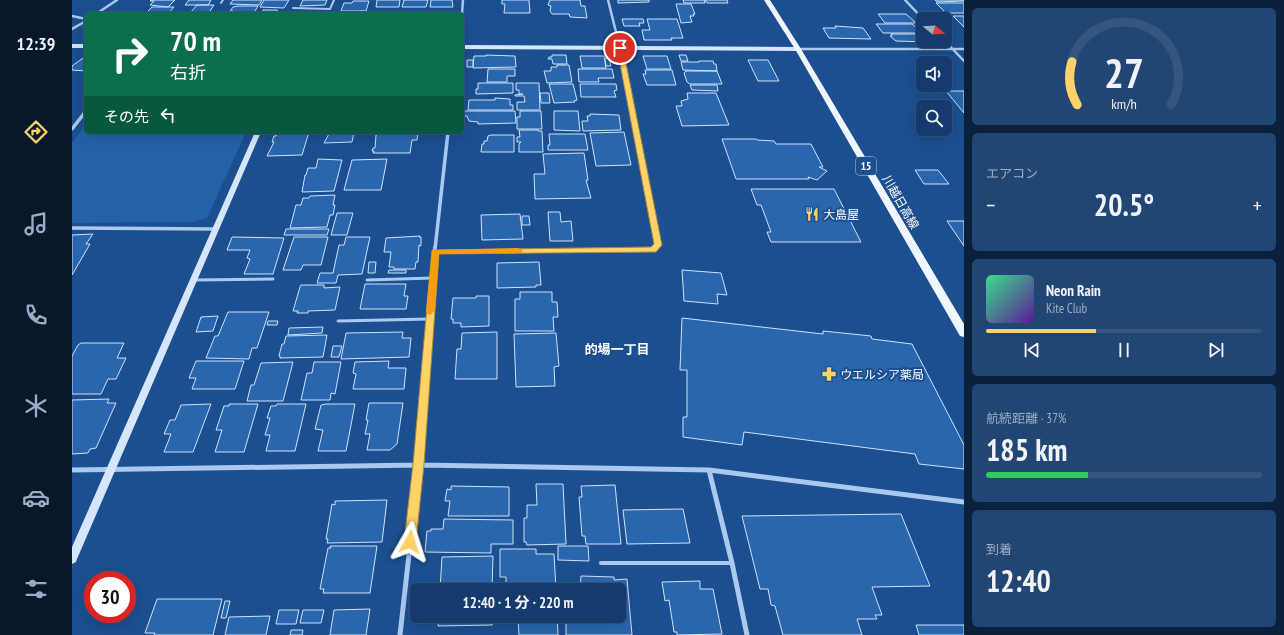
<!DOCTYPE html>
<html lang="ja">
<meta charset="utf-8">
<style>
body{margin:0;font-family:"PT Sans Narrow","Noto Sans JP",sans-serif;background:#214673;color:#f1f3f6;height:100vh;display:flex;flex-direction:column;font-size:15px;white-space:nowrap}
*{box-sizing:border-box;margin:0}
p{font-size:13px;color:#9dadc1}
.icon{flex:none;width:22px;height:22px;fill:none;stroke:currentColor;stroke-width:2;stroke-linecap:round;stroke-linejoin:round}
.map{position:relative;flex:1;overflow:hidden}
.sheet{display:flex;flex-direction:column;gap:8px;padding:8px;background:#0b203b;width:320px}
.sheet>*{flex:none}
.hud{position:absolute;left:12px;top:12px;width:380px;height:122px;border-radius:6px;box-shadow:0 4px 16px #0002,0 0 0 1px #33557e;background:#0b6e4f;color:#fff;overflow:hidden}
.needle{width:26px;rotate:108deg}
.fabs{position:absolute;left:844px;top:12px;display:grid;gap:8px}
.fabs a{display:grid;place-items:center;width:36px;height:36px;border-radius:6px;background:#143b6b;box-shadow:0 4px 16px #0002,0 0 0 1px #33557e;font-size:20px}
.speed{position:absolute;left:12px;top:571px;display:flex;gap:8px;font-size:20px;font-weight:700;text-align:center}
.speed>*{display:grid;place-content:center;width:52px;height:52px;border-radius:50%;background:#143b6b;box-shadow:0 4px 16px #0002,0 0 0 1px #33557e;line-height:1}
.speed .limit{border:6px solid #d22;background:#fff;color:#111}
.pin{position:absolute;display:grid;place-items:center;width:34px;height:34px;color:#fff;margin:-17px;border:2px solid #fff;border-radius:50%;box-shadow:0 1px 4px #0007}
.me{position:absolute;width:44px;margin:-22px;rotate:6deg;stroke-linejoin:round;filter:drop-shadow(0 0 3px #0008)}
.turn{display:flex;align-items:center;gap:14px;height:84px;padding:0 20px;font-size:18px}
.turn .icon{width:52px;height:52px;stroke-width:2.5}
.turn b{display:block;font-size:28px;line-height:34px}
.then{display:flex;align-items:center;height:38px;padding:0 20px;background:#0003;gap:8px;font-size:15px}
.big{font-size:30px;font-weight:700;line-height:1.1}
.sheet .widget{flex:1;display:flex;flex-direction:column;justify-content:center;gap:6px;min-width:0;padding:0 14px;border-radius:6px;background:#214673}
.sheet .dial{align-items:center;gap:0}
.dial svg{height:104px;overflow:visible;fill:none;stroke:#33557e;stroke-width:7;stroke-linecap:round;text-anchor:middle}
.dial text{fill:#f1f3f6;stroke:none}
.song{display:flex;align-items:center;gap:12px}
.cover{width:48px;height:48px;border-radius:6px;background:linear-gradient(135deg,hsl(150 70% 55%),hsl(270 70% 35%))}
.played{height:4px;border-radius:2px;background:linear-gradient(90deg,#ffd166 40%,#33557e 40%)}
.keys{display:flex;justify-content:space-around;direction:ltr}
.heat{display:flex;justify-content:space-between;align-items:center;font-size:22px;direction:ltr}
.charge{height:6px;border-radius:3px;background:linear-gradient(90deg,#34c759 37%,#33557e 0)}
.trip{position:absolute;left:338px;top:583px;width:216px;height:40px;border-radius:6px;background:#143b6b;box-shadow:0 4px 16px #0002,0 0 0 1px #33557e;font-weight:700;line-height:40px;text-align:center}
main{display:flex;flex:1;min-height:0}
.tab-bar{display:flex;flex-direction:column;width:72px;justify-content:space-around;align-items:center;background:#08182b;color:#9dadc1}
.tab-bar .icon{width:28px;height:28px}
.tab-bar .selected{color:#ffd166}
.tab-bar b{font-size:18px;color:#f1f3f6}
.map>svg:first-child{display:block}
</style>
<main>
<nav class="tab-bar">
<b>12:39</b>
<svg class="icon selected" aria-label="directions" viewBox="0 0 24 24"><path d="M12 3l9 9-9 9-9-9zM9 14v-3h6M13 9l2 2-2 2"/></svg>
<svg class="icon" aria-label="music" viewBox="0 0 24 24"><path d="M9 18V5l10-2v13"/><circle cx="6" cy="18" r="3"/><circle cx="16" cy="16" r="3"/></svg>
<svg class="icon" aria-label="phone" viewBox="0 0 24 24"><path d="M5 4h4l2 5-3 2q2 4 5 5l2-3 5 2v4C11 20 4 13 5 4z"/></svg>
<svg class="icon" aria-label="climate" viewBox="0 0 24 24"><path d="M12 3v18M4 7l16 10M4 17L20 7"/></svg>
<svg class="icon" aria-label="car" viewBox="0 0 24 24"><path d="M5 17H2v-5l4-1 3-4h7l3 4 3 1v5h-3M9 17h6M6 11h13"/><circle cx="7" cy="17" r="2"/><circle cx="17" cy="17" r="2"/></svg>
<svg class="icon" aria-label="filters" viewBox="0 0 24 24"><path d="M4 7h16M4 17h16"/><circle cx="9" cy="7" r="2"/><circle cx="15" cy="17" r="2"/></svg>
</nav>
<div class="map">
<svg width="892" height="635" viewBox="0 0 892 635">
<rect width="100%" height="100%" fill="#1b4f8f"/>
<!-- green -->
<path fill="#2461a8" d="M14 124V132H174L135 218 121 222 0 223V143Z"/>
<!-- building -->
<path fill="#2a66ad" stroke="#cfe3fa" d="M79 0H103L96 7 78 5 82 1H78Z
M117 0H139L136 5H113Z
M161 0H190L187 5 158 4Z
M192 0H217L212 8 188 7Z
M231 0H255L253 5 228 6Z
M305 0H328L327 7H304Z
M332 0H356L354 7H330Z
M359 0H380L381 7H358Z
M430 0H457L458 13H432L433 4H430Z
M478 0H508L509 6H513L515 18 498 17 497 14H480L478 11 479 6 476 5Z
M546 0H577V2L546 3Z
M611 0H632L633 3H612Z
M633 0H655L656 3H635Z
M863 0H890L892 1 865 2Z
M281 1H297L294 11H269L272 3H280Z
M864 3H892V13H874Z
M604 4H619L623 14H621L622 16H618L620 22 609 23Z
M125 5H142L136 14H117Z
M166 6H186L181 14H159L161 11H158L161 7Z
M80 7H102L96 14H73Z
M191 10H205L207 12H214L213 14H190Z
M292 11V14H265L280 13V12Z
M806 14H834L844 23H813Z
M881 16H892V27Z
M550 19H571L572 23H567L568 26H552Z
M575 19H605L611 38H599L600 40H572L570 30H578Z
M804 24H840L851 33H811Z
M763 26 791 28 799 39 757 38 751 28H764Z
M819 34H851V41L857 42 824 41 818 36H820Z
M414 55 443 56 444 67 401 68 402 56H414Z
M480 55H494L495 64H481L480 59H476L477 57H480Z
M607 55H614L616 61H609Z
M14 56V71L0 70V66Z
M508 56H532L534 68H510Z
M571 56H595L599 69H575Z
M533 58H537L539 66H534Z
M395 60H401V67H395Z
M676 60H696L707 81H686Z
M627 61H641L642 64H644L645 71 611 70 609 62H627Z
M485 65H497L500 82 475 83 472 71H479V67H485Z
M416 69H443V76H435V82H415Z
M506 69H540L542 78H526L527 82H507Z
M573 70H600L604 85H575L571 74H574Z
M614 71H645L650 84H618L615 82 612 73Z
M406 83H441V93L404 94V89H406Z
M444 83H467L468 110H445V102H453L452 96H443V95L451 94H447V90H444Z
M477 84H501L505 100 502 101 503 102 482 103Z
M508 84H544L545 90 542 91 544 97H509Z
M618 85H645L646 91 620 90Z
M874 91H892V113Z
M468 93H477L478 103H469Z
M615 93H644L657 125 610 126 604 106H610L609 101 616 99Z
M423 98 438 99V105H441V110H396L397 100H423Z
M392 111H443L444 123 406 124V122L397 121 395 116H392Z
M448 111H469L470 129H445V117H448Z
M482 111H506L508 131 482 130Z
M518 114 547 115 549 130 511 131 510 121H516L515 116H518Z
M447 130H466V131H470L471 152H447V144L449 142H445V137H448Z
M206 132H237L230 155 195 156 202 142H200L202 136H204Z
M258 132H282L280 142 252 143Z
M306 132H346L345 140H340L338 153H301L302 151H300L301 148H303L304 135H305Z
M552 132 559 165 524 166 518 133Z
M477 134H513L516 150H476V145H478Z
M419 135H442V152H409L410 144H412V141H415L416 136Z
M650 139H684L685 140 702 141 704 144H739L751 167H747L755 171 745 180 736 177 737 179H664Z
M512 153 516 180H514L519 198 463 199 462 174H473L471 154Z
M246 159 270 160 262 191 230 192 233 175H234L236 168H244Z
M315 159 309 190H272L280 160Z
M843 170H866L877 184H852Z
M679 189H762L789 242H699L695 232H699L689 205H685Z
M263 195 261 205H263L261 215H258L255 227 218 228 224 205H229L231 198H237L238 196Z
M476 212H488L489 222 499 221 501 241H478Z
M265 213H281L275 235H259Z
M448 214 451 239 410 240 409 215Z
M450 216H457L458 225H450Z
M875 221H892V246Z
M214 229H257L255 235H212Z
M21 234 14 244H18L0 275V235Z
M348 236 347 237H349V246L347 245 346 262H344L343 269H322V267H317L319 252H312L314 238Z
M160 237 212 238 201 274H172L178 259 175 258 178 250H155Z
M222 237H256L249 265H231L229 270H211Z
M274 237H298L290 274 266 275 264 283H245L248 273H261L267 245H272Z
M297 262H304L303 273H296Z
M467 262 469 285H464V287L425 288V263Z
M317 270H334V273H316Z
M610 270 649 273 655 295 645 294 646 304 612 301Z
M293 284H334L332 296H336L334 309H288Z
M229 285H252V288L268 287 263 310 236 311V313H225L226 311H221L228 287Z
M448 292H480V302H485L486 317H481L482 331H443V299H448Z
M404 296H417V326L389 327V323H381V319H379L381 298H404Z
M156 312H197L185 348H180L177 359 134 358 143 336H146Z
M146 316 141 331 124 332 129 317Z
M610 318 751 334V331L799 336 800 339 840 344 892 445V469L847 464 843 454 672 432 670 445 611 437V417H615V370H608Z
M196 321H206L205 325H195Z
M251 327 250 333 216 335 217 328Z
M331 332 330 338H339L337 357 269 359 274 333Z
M425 332V379H383L385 349H389L390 333Z
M484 333 487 366 482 367 483 386 444 387 442 334Z
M255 335 251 357 208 358V356H207L210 344H212L214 336Z
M9 343H52L45 358H54L44 379H36L29 394H0V356L6 345Z
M261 346H270L267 357H259Z
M124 361H172L163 389H120L124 378H117Z
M317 361 316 368H334L332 389H281L284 374 281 373 283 362Z
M221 362 211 401H175L179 385H182L189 363Z
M242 362H269L263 394 259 393 258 400H229L235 373H240Z
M37 399 35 403H44L24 448 18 449 16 453 0 454V400Z
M297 403H331L325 444 318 450H295L298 434H293L296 420H294Z
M139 404 121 452H92L99 434H92L98 420H103L109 405Z
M157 404H186L172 452H143L150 430H144L152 406H157Z
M205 404H234L223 451H194L198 435H193L198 418H195L199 406H204Z
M254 404H283L274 451H246L251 430 243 429 249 405Z
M464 484H491L494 544 455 545 454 542H452V518H455V505H465Z
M543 485 549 544H514L513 536H510L507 497H510L509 486Z
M379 486 437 487V516H376L378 501H373L375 489 379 490Z
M315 500 310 542 255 543 256 539H254L260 504 263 505V501Z
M611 509 618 543 555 544 551 510Z
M829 514 858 586 800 587 810 615H803L805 619H785L790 635H711L703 606 699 605 696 589H688L670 516Z
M372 519 441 520V544H419V553L353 552 355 531H359V529H371Z
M258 546H305L298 593H251L252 589H248L256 548H259Z
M486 546H516L517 561 486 560Z
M428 549H464V554H482L484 590H434V577H428Z
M421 556 420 590H368L370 557Z
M509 576 542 577V580L555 579 560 635H494V616H547V590H508Z
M628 581V589H641L650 634 605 635V632H602L597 600 593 601 590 582Z
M85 599H150L141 635H82L83 633H73Z
M153 601H158L154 618H149Z
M298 609 294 635H258L262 610Z
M207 610H227L224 624H204Z
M231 610H252L249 623H228Z
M198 616 194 635H153L157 617Z
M367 616H420V625L366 626Z
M434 616H485L486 635H447L446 618H434Z
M844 625H892V635H847Z
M219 630H231L230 635H218Z"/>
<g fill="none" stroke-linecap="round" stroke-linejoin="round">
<!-- lane-far2 -->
<path stroke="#a9c9ee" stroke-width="2" d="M149 3 151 0
M221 8 258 9 262 0"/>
<!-- lane-far1 -->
<path stroke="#a9c9ee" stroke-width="3" d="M123 280 201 279
M295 280 361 278
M266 321 358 319"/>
<!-- lane -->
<path stroke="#a9c9ee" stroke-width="4" d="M529 563H660"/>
<!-- street-far3 -->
<path stroke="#a9c9ee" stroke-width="2.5" d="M536 0 548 48 560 111
M833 0 851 19
M24 14 45 0
M390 14 391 0
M0 16 14 19
M0 29 14 21
M873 41 892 61
M726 49H892"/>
<!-- street-far2 -->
<path stroke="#a9c9ee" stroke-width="3.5" d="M560 110 586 245 582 249
M0 129 14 111
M0 228 144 229
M363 249 376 132"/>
<!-- street-far1 -->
<path stroke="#a9c9ee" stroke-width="4" d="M363 252 581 250 583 248
M350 421 363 248"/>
<!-- street -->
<path stroke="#a9c9ee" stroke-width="5" d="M0 470 347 465 637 470 892 502
M637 470 660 563 675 635
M328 635 347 465 350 420"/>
<!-- secondary -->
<path fill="#d6e6fa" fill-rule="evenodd" d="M0 44H14V48H0Z
M390 45 726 47 729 49 726 51 390 49Z
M183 132H189L5 559 4 562 0 564V547Z"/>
<!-- primary -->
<path fill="#f0f6ff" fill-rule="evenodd" d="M692 0H698L729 49 892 324V337L888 336 723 49Z"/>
</g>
<!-- route -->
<path fill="#ffd166" stroke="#a68842" d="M548 46 551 48 590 245 584 252H581L367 254 352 464 344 542 342 546 338 547 334 546 332 542 341 464 360 250 579 247 582 244 545 48Z"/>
<!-- slow -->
<path fill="#f59e0b" d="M446 248 451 251 449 253 367 254 363 311 358 315 355 314 354 311 360 250Z"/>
<!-- icons -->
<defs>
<symbol id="restaurant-bare" viewBox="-9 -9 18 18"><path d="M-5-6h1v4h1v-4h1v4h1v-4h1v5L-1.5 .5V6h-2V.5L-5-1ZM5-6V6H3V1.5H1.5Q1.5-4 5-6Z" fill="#ffd166" stroke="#1b4f8f" stroke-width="2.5" paint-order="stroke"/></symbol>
<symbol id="pharmacy-bare" viewBox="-9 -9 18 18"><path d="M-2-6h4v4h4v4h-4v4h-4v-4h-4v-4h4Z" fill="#ffd166" stroke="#1b4f8f" stroke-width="2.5" paint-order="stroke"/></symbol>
</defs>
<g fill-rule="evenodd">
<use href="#restaurant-bare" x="730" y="204" width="20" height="20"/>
<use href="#pharmacy-bare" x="747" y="364" width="20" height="20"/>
</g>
<g text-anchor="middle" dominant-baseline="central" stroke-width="4" stroke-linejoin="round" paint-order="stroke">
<!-- shield labels -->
<rect fill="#1b4f8f" stroke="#bbcadd" stroke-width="1" x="784" y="157" width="20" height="18" rx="3"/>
<g font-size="11" font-weight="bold" fill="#fff">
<text x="794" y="166">15</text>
</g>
<!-- street labels -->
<g font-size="12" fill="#fff" stroke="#1b4f8f">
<text transform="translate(829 202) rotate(60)">川越日高線</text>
</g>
<!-- poi labels -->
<g font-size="12" fill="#fff" stroke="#1b4f8f" text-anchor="start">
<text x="751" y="214">大島屋</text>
<text x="768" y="374">ウエルシア薬局</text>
</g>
<!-- neighbourhood labels -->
<g font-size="13" font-weight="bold" fill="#fff" stroke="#1b4f8f">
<text x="545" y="349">的場一丁目</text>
</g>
</g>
</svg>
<div class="fabs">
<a><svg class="needle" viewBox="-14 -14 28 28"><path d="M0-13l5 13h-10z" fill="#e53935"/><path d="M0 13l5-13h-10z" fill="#9dadc1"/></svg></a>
<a><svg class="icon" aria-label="sound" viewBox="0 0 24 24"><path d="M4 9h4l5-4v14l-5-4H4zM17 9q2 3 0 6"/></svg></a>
<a><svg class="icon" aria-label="search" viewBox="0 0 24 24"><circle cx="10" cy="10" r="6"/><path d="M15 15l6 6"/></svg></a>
</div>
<div class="speed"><div class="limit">30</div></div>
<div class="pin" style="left:548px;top:48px;background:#d93025"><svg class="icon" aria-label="arrive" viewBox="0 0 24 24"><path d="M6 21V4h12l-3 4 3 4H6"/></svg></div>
<svg class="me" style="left:338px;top:542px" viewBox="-20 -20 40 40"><path d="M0-17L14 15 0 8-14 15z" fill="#ffd166" stroke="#fff" stroke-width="4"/></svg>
<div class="trip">12:40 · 1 分 · 220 m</div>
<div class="hud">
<div class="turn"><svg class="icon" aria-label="right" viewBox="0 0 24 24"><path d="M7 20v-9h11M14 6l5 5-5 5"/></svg><div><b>70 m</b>右折</div></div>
<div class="then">その先<svg class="icon" aria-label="left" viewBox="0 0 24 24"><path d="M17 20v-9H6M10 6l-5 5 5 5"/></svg></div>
</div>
</div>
<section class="sheet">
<div class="widget dial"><svg viewBox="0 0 100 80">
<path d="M14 69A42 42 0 1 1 86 69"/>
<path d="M14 69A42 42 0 0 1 10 36" stroke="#ffd166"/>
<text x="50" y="56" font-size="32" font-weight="700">27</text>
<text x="50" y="72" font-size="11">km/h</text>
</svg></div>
<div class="widget"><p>エアコン</p>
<div class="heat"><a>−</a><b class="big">20.5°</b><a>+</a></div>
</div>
<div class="widget">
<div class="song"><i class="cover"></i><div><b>Neon Rain</b><p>Kite Club</p></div></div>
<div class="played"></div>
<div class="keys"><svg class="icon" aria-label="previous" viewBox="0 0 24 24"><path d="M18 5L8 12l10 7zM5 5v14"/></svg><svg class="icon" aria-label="pause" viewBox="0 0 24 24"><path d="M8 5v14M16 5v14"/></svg><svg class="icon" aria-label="next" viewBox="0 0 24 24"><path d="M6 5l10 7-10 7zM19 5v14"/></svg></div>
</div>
<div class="widget"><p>航続距離 · 37%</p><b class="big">185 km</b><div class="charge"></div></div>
<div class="widget"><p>到着</p><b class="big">12:40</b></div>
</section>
</main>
